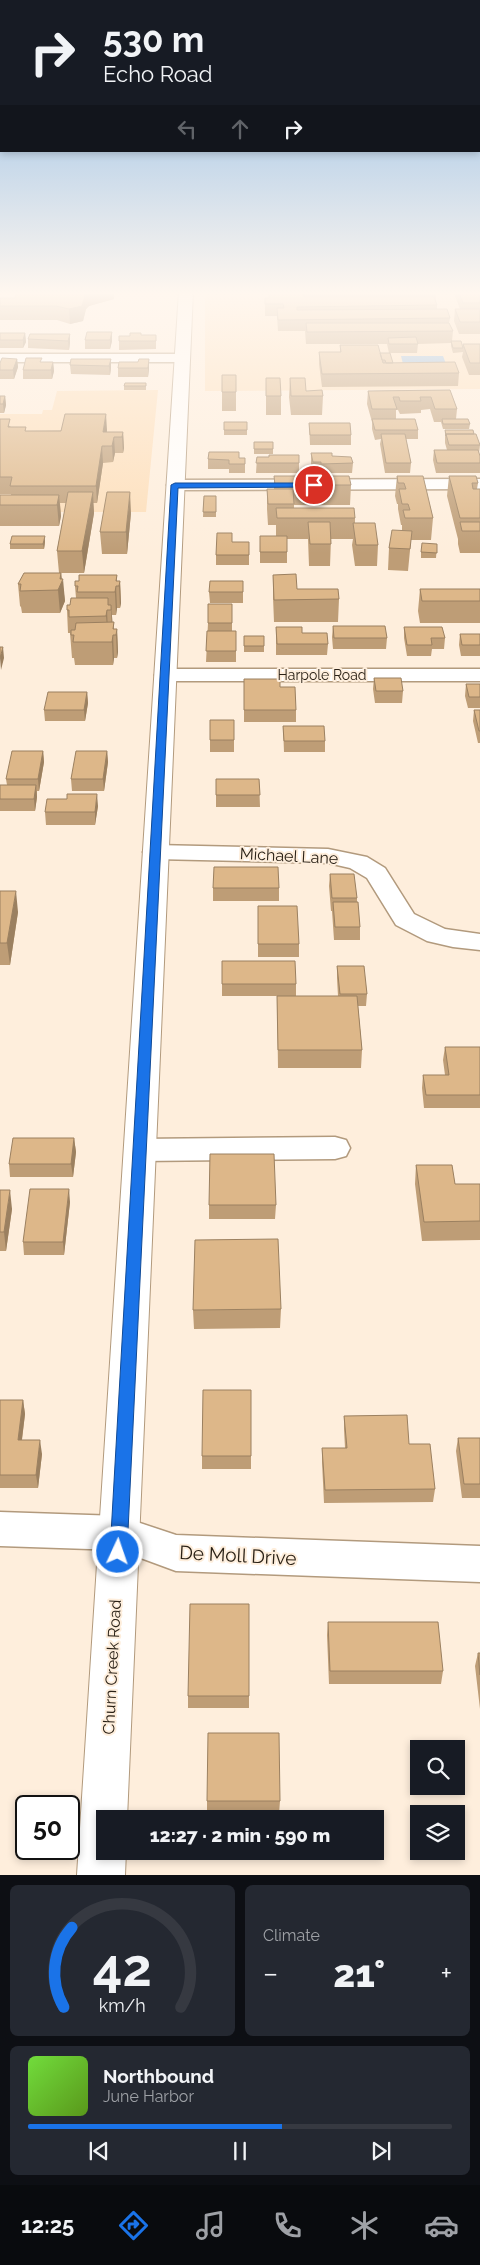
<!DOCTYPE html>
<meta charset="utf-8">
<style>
body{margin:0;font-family:Raleway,sans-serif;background:#242831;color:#f1f3f6;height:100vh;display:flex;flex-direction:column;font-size:19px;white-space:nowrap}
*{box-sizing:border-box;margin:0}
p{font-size:16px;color:#9ea1a6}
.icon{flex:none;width:28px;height:28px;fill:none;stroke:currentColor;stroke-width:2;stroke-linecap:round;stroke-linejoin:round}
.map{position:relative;height:1875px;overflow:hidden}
.side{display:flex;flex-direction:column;gap:10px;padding:10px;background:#0d0f14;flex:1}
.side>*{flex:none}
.hud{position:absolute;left:0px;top:0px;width:480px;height:152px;box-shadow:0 2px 8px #0003;background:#171b24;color:#f1f3f6;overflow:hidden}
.controls{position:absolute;left:410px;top:1740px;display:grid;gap:10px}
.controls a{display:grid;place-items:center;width:55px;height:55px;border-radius:0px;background:#171b24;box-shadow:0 2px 8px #0003;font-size:25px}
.speed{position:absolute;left:15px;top:1795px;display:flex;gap:10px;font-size:25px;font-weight:700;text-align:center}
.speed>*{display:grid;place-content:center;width:65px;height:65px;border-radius:50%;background:#171b24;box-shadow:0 2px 8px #0003;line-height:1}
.speed .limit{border:2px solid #111;border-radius:8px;background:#fff;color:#111}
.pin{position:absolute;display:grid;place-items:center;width:42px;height:42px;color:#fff;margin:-21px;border:2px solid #fff;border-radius:50%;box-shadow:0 1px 5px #0007}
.me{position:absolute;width:55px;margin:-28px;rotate:3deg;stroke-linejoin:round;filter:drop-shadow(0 0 4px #0008)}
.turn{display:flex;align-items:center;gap:18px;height:105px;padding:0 20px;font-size:22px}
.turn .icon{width:65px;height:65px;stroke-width:2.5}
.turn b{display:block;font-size:35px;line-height:42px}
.lanes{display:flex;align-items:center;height:48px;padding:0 20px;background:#0003;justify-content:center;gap:25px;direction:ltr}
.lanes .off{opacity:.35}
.big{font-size:38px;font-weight:800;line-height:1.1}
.side .widget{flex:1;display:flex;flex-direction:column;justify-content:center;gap:8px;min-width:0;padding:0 18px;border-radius:8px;background:#242831}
.side .dial{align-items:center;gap:0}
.dial svg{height:130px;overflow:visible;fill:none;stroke:#363941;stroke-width:7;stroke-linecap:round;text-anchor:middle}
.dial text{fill:#f1f3f6;stroke:none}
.song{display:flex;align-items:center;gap:15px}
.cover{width:60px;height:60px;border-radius:8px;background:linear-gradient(135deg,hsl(100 70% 55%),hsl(90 70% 35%))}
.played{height:5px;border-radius:2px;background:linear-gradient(90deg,#1a73e8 60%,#363941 60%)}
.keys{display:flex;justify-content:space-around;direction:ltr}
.heat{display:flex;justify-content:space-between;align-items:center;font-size:28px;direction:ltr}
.side .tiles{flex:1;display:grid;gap:10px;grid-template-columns:1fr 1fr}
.widget:last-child{grid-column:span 2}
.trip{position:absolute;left:96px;top:1810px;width:288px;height:50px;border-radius:0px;background:#171b24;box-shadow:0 2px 8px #0003;font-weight:800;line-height:50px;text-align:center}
.dock{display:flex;height:80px;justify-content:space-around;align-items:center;background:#090b0e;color:#9ea1a6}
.dock .icon{width:35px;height:35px}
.dock .on{color:#1a73e8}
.dock b{font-size:22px;color:#f1f3f6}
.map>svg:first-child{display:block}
</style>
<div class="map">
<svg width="480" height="1875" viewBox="0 0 480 1875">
<rect width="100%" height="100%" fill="#feeedc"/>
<!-- built -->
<path fill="#fddeb9" d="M205 291H480V389L205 391Z
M158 390 146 512H0V414H42L43 410H52L57 391Z"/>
<!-- water -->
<path fill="#8bb5de" d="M401 356H443L449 372H405Z"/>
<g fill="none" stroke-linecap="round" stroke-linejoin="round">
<defs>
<path id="street" d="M0 354H182L189 358 182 362H0Z
M480 479V489L175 490 169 489 167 485 169 481 175 480Z
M165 669H480V681H165L158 679 155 675 158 671Z
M155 845 328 849 367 857 385 868 414 914 445 929 480 934V950L453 947 427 941 396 925 367 878 350 868 328 863 155 859 146 857 143 852 146 847Z
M335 1137 346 1140 350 1148 346 1156 335 1159 140 1161 129 1158 125 1150 129 1142 140 1139Z
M0 1512 119 1516 176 1535 480 1546V1582L176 1571 119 1550 0 1546Z"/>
<path id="secondary" d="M179 291H193L127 1819H105V1851H126L125 1875H77Z"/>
</defs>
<!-- street casing -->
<use href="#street" stroke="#b29a7d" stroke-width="3"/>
<!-- secondary casing -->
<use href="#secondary" stroke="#b29a7d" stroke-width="2"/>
<!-- street -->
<use href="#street" fill="#fff" fill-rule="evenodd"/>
<!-- secondary -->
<use href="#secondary" fill="#fff" fill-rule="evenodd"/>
</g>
<!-- wall -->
<path fill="#be9d76" d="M19 291H114V299L89 306 86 309 83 321 70 324 57 320H0V298H15Z
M275 291H436V302L437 305V309L450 318 449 323 453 331 452 341 463 347V344H480V375H469L462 357 463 352 453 353 451 346V343L418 344 417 353H389L387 344H306L305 331H278L277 316H265V298H269V292H275Z
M442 291H480V334H459L454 321 455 309H460L455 296V291L442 292Z
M112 332V341L110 349H85V340Z
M0 333H25L26 342 23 348H0Z
M70 334V342L69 350 28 348V339Z
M141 335H156V349L119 350V341L130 336Z
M340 345 380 353 393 363 459 373 458 386 322 387 319 364V352H340Z
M17 359 18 367 14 379H0V363Z
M111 359V368L110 375 71 374 70 365Z
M149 359V368L148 377H118V368Z
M42 362H53L54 371 52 379H23V370Z
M222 375H236V411H222Z
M266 378 281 396V415H266Z
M290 378 306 391 323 396 322 415H291L289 397Z
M146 383V390H124V386Z
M450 390 457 409 456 419 470 424 469 429H443L441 422H434L430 409 421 410V413L400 414 398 410H396V419L418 430V439H406L411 463 410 473H385L380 444 381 439 375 440 372 429V422L367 404 368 391Z
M0 396H5L6 405 4 413H0Z
M0 419 11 427 26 431 107 430V432H123L124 448 123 453H115L113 462 103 463 97 503H93L94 513 84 573H61L65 601 60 613H22L21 607 20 606 18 584 59 573 57 551 66 503H60L61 516 59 526H0V495H11V494H0Z
M224 422H247V435H224Z
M309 423 351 435V445H310Z
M445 430 480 445 479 453 480 456V473H436L433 460 434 450H447L445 443Z
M254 442 273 449V454H254Z
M311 453 332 456 353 463 352 473H321L320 472H312L311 463Z
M257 457 299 463V473H256Z
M239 458H245V473H229V469H208V459Z
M274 476 351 485 350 505H294V508L355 518V523L378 545 377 566H355L352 545 353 539H331L330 566H309L308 539H287V563H260V536H276V525H268L267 509V489H274Z
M397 476H423L433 518 431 540H411L408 571 388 570 389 548 402 530V525H401L398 509V504H397L395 496Z
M449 476 478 483 477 489 480 490V553H460L458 544V539L447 496Z
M204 496H216V517H203Z
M131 513 127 554H102L100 532Z
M45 542 44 549H10V544Z
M249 542V565H216V555Z
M437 544 436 558H421V552Z
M117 575V581H120L121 603 120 608H117L116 615H112V622H114V629H117L118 652 117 658H114L113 665H75L74 658H72L70 633H68L67 610 76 598 75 586 79 581Z
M273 575 297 589 339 599 338 622H274L273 597Z
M243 581V603H210L209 592Z
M420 589H480V623H420L418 611Z
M232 604V631H236V662H206L208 623Z
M333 626 387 638 386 649H333L332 637Z
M276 627 302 633 328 644 327 655H276Z
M404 627 445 638 444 649H432L431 656H407L404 638Z
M460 634H480V656H461L459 645Z
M244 636H264V652H244Z
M374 678 403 691 402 703H375L373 689Z
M244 679 280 687 296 710V722H244Z
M466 684H480V708H468L465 696Z
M87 692 88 703 85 721H45L44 710Z
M474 710H480V743H478L473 721Z
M234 720V752H210V740Z
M283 726 325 741V752H284Z
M43 751 44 762 39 791H37V797L35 811H0V785H7L6 779Z
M107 751 108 762 104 791H72L71 779Z
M216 779H259L260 807H216Z
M98 806 95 825H46L45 812Z
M330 874 357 898V902L360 927V940H334L332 911H331L329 886Z
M213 888H279V901H213Z
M0 891 18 912 10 965H0Z
M258 906 299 944V957H258Z
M222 961 296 984V996H338L337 978V966L367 994 366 1006H358L362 1050 361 1068H278L277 996H222Z
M445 1047H480V1108H424L422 1088 423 1075H445L443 1060Z
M74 1138 76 1152 73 1177H10L9 1164Z
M416 1165 455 1184H480V1240L422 1241 415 1184Z
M0 1190 12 1209 6 1251H0Z
M70 1202 64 1255H24L23 1242Z
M209 1205H276L275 1219H209Z
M281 1309 280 1328 194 1329 193 1310Z
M251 1390V1469H202V1456Z
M0 1400H23L25 1414 22 1440 42 1454 38 1488H0Z
M344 1416 409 1444 435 1489 433 1502 324 1503 322 1462V1448H345L344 1429Z
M458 1438H480V1498H462L456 1451Z
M249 1604V1708H188V1696Z
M328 1622 443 1671 441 1684H329L327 1635Z
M478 1653H480V1709L475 1666Z
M207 1801H280L279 1814H207Z"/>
<!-- shaded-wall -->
<path fill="#9b8060" d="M92 291H114V299L89 306 86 309 83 321 70 324 69 309 89 292Z
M112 332V341L110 349V340Z
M25 333 26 342 23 348V340Z
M70 334V342L69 350 68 341Z
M17 359 18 367 14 379 13 370Z
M111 359V368L110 375 109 366Z
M149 359V368L148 377V368Z
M53 362 54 371 52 379 51 370Z
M5 396 6 405 4 413 3 404Z
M106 414 107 430 104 448 103 432Z
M123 432 124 448 123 453 122 437Z
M114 437 115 453 113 462 112 446Z
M102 446 103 463 97 503 96 486Z
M93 492 94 513 84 573 82 551Z
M130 492 131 513 127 554 126 532Z
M59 495 61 516 59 526 57 505Z
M45 536V542L44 549 43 544Z
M61 573 62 582 63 579 65 601 60 613 58 590Z
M120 581 121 603 120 608 119 586Z
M116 586 117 608 116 615 115 592Z
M111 605 113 627 112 632 111 610Z
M107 610 108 632V639L106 616Z
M117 629 118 652 117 658 116 635Z
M113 635 114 658 113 665 112 642Z
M3 647 4 658 1 670 0 658Z
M87 692 88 703 85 721 84 710Z
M43 751 44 762 39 791 38 779Z
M107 751 108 762 104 791 103 779Z
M36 785 37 797 35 811 34 799Z
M97 794 98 806 95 825V812Z
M16 891 18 912 10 965 7 943Z
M74 1138 76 1152 73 1177 71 1164Z
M69 1189 70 1202 64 1255 63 1242Z
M10 1190 12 1209 6 1251 4 1232Z
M23 1400 25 1414 20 1454 18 1440Z
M40 1440 42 1454 38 1488 36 1475Z"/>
<!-- building -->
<path fill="#ddb789" stroke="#9b8060" d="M17 291H93L89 292 85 295 82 306 69 309 56 306H0V298H15Z
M278 291H436V293L303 294 304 297H434L437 305 297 307V310L447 309 450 318 278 320 277 308H284L283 304H265V298H269V292H278Z
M458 291H480V303H463Z
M455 309H480V322H460Z
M306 323H449L453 331 307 332Z
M87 332H112L110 340H85Z
M0 333H25L23 340H0Z
M130 333H141V335H156V341H119V336H130Z
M30 334H70L68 341 28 339Z
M416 337 418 344H389L388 338Z
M451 341H461L463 348H453Z
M463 344H480V363H470Z
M340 345H378L383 363 455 362 459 373 322 374 319 352H341Z
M380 353H390L393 363H386L385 360H382Z
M2 358 17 359 13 370H0V363Z
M26 358H42L40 362H53L51 370H23Z
M71 359H111L109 366 70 365Z
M139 359H149L148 368H118L119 362H138Z
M222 375H236V392H222Z
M266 378H280L281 396H266Z
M290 378H305L306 391 322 390 323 396H291Z
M125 383H146V386H124Z
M450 390 457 409H435L431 397H420L421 401H400L399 397H393L397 409H372L368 391Z
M0 396H5L3 404H0Z
M65 414H106L103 432H123L122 437H114L112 446H102L96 486H10L12 477H0V419H10L8 427H26L25 431H61Z
M372 419H415L418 430H375Z
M442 419H468L470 424H443Z
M224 422H247V430H224Z
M309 423H350L351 435H310Z
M445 430H473L474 434H446V436Z
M381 434H405L411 463H386Z
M446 434H476L480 445H449Z
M254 442H273V449H254Z
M434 450H478L480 456V463H437Z
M209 452H239V458H245V464H229V460L208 459Z
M311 453H332V456L351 457 353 463 321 464V462H313Z
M269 455H299V463H256L257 457H269Z
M274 476H349L351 485H275Z
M397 476H423L433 518H405L403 510H410L408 504H402L399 489H406L404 483H398Z
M449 476H476L478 483H472L473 489H480V518H460Z
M267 489H293L294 504H268Z
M68 492H93L82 551H57Z
M107 492H130L126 532H100Z
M0 495H59L57 505H0Z
M204 496H216V512H203Z
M276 508H354L355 518H277Z
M308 522H330L331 544H310Z
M460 522H480V531H462Z
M353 523H375L378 545H356Z
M392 530 412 531 410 549 389 548Z
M217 533H232V542H249V555H216Z
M12 536H45L43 544H10Z
M260 536H287V552H260Z
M422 543 437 544V553L421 552Z
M24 573H61L60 579H63L58 590 20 591 21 584H18Z
M296 574 297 589H338L339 599 274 600 273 575Z
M79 575H117L116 581H120L119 586H116L115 592H77L78 586H75V581H79Z
M210 581H243V592H209Z
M420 589H480V601H422Z
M71 598H108V605H111V610H107L106 616 69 617V610H67V605H70Z
M208 604H232V623H208Z
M114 622 113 629H117L116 635H113L112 642H73L74 635H71V630H75L76 623Z
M333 626H385L387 638H334Z
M276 627H302V633H327L328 644H277Z
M404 627H442L445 638H431L432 645H407Z
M207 631H236V651H206Z
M460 634H480V645H462Z
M244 636H264V646H244Z
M0 647H3L0 658Z
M374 678H401L403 691H376Z
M244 679H280V687H295L296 710H244Z
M466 684H480V697H469Z
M48 692H87L84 710H44Z
M474 710H480V731H479Z
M210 720H234V740H210Z
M283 726H324L325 741H284Z
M12 751H43L38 779H6Z
M76 751H107L103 779H71Z
M216 779H259L260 795H216Z
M0 785H36L34 799H0Z
M67 794H97L95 812H45L47 799H67Z
M214 867H278L279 888H213Z
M330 874H354L357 898H332Z
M0 891H16L7 943H0Z
M333 902H358L360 927H335Z
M258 906H297L299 944H258Z
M222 961H295L296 984H222Z
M337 966H364L367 994H340Z
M277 996H357L362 1050H278Z
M445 1047H480V1095H426L423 1075H449Z
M13 1138H74L71 1164H9Z
M210 1154H274L276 1205H209Z
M416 1165H452L455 1184H480V1221L424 1222Z
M30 1189H69L63 1242H23Z
M0 1190H10L4 1232H0Z
M278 1239 281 1309 193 1310 195 1240Z
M203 1390H251V1456H202Z
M0 1400H23L18 1440H40L36 1475H0Z
M407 1415 409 1444H430L435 1489 325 1490 322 1448H347L344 1416Z
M458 1438H480V1484H464Z
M190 1604H249V1696H188Z
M328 1622H438L443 1671H330Z
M478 1653H480V1675Z
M208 1733H279L280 1801H207Z"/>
<!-- sky -->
<linearGradient id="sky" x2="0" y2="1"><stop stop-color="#83b4e4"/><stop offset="0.53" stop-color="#fff7ef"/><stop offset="1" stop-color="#fff7ef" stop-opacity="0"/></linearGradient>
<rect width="480" height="553" fill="url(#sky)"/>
<!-- route -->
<path fill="#1a73e8" stroke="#114b97" d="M175 483H314L318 485 314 487 178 488 127 1552 124 1557 118 1560 112 1557 110 1552 171 485Z"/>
<g text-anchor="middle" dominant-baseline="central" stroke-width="4" stroke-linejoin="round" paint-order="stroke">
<!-- far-street labels -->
<g font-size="14" fill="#2b2217" stroke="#feeedc">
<text x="322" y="675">Harpole Road</text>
</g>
<!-- street labels -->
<g font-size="16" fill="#2b2217" stroke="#feeedc">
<text transform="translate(289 856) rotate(3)">Michael Lane</text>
<text transform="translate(112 1667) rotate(-87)">Churn Creek Road</text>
</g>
<!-- near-street labels -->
<g font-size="19" fill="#2b2217" stroke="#feeedc">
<text transform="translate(238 1555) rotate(3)">De Moll Drive</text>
</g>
</g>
</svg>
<div class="controls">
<a><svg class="icon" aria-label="search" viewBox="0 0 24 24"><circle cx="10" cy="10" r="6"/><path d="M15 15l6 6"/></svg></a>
<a><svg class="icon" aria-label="layers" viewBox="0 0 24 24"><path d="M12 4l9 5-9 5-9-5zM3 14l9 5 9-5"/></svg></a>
</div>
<div class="speed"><div class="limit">50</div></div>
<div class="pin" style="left:314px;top:485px;background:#d93025"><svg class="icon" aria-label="arrive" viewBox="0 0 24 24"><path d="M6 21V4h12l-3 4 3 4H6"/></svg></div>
<svg class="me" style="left:118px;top:1552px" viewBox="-20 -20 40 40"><circle r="17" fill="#1a73e8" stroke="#fff" stroke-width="3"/><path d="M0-11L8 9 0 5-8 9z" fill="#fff"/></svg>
<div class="trip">12:27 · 2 min · 590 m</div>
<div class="hud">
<div class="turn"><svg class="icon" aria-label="right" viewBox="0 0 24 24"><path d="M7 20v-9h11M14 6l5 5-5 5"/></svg><div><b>530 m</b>Echo Road</div></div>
<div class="lanes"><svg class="icon off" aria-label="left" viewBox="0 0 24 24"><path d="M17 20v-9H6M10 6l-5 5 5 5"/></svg><svg class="icon off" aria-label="ahead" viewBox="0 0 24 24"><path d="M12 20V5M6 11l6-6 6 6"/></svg><svg class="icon" aria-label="right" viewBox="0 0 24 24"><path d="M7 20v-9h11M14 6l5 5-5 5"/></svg></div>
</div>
</div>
<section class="side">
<div class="tiles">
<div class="widget dial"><svg viewBox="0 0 100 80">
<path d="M14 69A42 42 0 1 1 86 69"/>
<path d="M14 69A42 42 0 0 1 19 20" stroke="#1a73e8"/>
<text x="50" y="56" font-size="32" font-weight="700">42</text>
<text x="50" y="72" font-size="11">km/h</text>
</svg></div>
<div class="widget"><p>Climate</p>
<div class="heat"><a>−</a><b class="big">21°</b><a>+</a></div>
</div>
<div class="widget">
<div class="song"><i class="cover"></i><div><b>Northbound</b><p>June Harbor</p></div></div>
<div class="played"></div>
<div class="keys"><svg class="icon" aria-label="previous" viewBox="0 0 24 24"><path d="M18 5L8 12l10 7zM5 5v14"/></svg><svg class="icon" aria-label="pause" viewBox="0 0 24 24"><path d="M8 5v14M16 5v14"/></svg><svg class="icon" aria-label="next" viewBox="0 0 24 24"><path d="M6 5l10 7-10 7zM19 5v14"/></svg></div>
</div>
</div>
</section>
<nav class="dock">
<b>12:25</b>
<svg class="icon on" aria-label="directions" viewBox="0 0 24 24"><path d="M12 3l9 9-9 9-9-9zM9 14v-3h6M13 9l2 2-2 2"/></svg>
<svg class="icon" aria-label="music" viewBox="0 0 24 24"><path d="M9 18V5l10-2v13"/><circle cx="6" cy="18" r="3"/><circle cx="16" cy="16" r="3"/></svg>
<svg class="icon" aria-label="phone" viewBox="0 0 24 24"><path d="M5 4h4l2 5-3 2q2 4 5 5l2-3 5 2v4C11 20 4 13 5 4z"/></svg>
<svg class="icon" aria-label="climate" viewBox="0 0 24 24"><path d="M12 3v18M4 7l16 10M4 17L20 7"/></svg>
<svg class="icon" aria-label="car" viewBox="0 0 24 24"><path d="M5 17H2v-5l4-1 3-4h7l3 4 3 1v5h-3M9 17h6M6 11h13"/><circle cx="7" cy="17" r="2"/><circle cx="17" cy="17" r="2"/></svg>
</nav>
